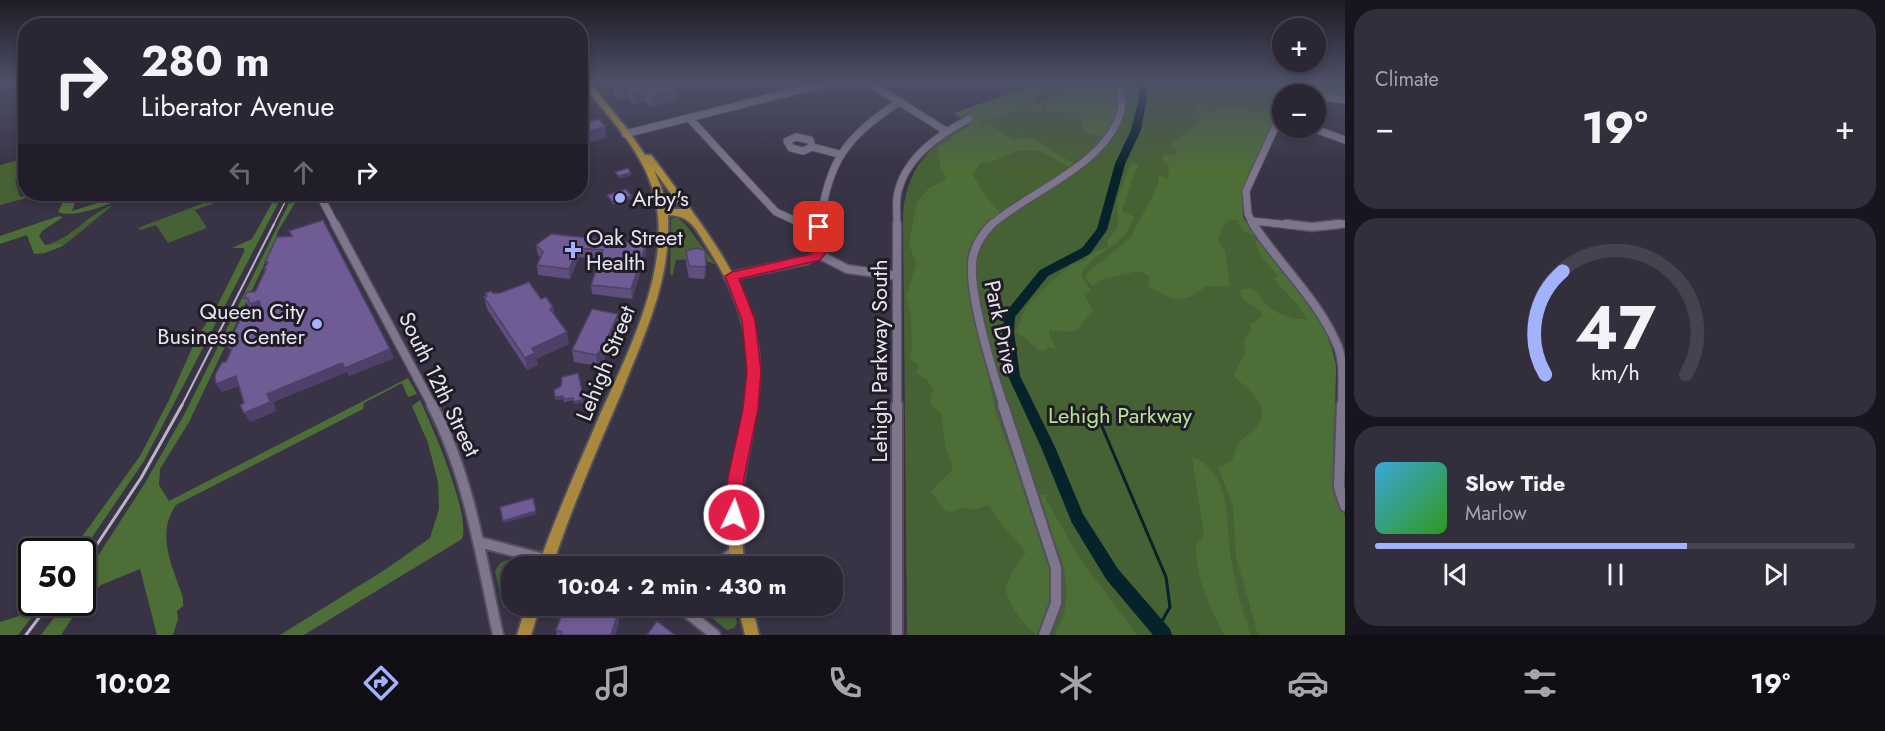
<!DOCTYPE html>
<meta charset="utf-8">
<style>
body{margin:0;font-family:Jost,sans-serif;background:#322e3c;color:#f1f3f6;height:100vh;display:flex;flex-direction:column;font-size:22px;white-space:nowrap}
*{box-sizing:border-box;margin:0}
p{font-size:20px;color:#a5a5ac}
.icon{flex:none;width:33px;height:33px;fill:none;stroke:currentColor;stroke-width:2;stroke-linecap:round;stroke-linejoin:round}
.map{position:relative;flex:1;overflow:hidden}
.drawer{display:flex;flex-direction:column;gap:9px;padding:9px;background:#17151d;width:540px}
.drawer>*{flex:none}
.top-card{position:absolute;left:18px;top:18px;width:570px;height:183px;border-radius:24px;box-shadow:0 3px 9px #0003,0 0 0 2px #46434f;background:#2a2634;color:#f1f3f6;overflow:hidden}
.tools{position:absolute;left:1272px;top:18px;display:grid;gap:12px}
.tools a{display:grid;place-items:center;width:54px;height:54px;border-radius:50%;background:#2a2634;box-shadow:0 3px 9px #0003,0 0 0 2px #46434f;font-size:30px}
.speed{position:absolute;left:18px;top:538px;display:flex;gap:12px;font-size:30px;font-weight:700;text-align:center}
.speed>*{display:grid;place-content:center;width:78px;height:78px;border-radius:50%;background:#2a2634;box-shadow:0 3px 9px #0003,0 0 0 2px #46434f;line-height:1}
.speed .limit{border:3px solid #111;border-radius:9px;background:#fff;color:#111}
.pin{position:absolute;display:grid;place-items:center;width:51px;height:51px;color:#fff;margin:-26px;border-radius:12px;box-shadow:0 3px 9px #0006}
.me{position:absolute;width:66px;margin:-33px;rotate:3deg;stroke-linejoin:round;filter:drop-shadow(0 0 4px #0008)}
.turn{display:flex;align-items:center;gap:21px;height:126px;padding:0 24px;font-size:27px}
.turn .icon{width:78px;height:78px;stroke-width:2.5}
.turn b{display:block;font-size:42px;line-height:51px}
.lanes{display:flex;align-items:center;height:57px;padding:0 24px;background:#0003;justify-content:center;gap:30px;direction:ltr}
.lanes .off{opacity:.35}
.big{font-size:45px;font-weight:700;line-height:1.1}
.drawer .card{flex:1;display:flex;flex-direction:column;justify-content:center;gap:9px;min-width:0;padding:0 21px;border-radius:24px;background:#322e3c}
.drawer .dial{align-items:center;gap:0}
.dial svg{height:156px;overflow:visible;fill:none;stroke:#46434f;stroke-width:7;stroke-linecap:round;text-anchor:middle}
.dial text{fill:#f1f3f6;stroke:none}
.song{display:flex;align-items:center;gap:18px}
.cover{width:72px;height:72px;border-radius:9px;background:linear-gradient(135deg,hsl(200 70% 55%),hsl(110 70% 35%))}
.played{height:6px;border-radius:3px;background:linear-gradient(90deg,#a2b2fd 65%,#46434f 65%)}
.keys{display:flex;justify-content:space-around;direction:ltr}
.heat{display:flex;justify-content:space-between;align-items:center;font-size:33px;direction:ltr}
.trip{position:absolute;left:501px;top:556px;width:342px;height:60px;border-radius:24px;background:#2a2634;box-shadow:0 3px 9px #0003,0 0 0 2px #46434f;font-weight:700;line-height:60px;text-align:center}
.menu{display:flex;height:96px;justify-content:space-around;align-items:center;background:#110f15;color:#a5a5ac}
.menu .icon{width:42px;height:42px}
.menu .current{color:#a2b2fd}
.menu b{font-size:27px;color:#f1f3f6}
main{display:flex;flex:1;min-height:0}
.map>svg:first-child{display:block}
</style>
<main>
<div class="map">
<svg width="1345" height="635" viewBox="0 0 1345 635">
<rect width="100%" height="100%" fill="#383345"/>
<!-- green -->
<path fill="#466133" d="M1057 82H1345V99L1316 94H1282V107L1275 115 1242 190 1243 217 1252 232 1283 269 1336 363 1334 488 1341 510 1345 515V635H907L903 215C908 152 947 132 1000 112 1013 107 1028 104 1039 97 1046 93 1051 87 1057 82Z
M25 158V177L15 180 20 197 30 195V197L0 205V165Z
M222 196 223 200 195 210 207 228 168 243 156 225 141 230 138 228Z
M113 205 63 246 60 243 45 245C72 239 87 214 113 205Z
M677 217 686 225 715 264 699 259 676 260 673 275H670L671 219Z
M507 560 532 567H512V606H520L512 611 503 607 495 571 500 563Z
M697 606H734L737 623 734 628 727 630Z"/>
<!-- forest -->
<path fill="#4e6e37" d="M1041 82H1116C1120 102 1118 121 1103 137L1097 134 1092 135C1082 128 1082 124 1078 113L1068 110 1069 114 1047 111 1046 105 1041 104 1055 92 1065 93 1054 86 1033 100 1042 108 1041 112 1017 110 980 123 983 125 990 124 1015 141 1018 138 1033 139 1040 143 1074 164 1068 167C1047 153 1030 144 1006 155 996 160 991 163 980 163L973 175 984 194 1000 213 983 228 972 242 967 256V276L997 418 1013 458 1053 578 1054 602 1037 635C1019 620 1013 611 1005 589L1013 570 1026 552 998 520 989 505 972 510 963 507 952 512 945 511 931 492C937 482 947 478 953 468L945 446 941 413 931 406 930 395 934 390 926 379 916 373 919 365 910 360 912 347 911 313 906 297 916 264 909 244 915 210 918 201 929 188 942 182 946 177 940 167 937 148 970 125 954 113Z
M1200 82H1345V99L1293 86H1214Z
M1200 99 1210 112C1215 110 1220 108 1225 107 1239 105 1252 115 1266 112L1264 108 1272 101 1282 103 1242 190 1243 217 1257 237 1244 232 1237 220H1229L1222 227 1218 241 1225 250 1230 286H1207L1188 298 1172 299 1149 287V276L1139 271 1099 280 1093 286 1086 279 1087 273 1130 238 1153 195 1155 187 1158 186 1159 175 1168 179 1169 166 1162 159 1163 155H1176V150L1169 146 1197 124 1201 115 1196 112Z
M1131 162 1139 166 1134 174 1122 211 1135 217C1132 222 1129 228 1126 233 1115 249 1087 256 1081 276L1091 291 1084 294 1093 310 1077 330 1065 332 1050 330 1049 335 1057 350 1048 347 1045 351 1039 350 1016 331 1026 307 1051 282 1071 265 1086 260 1088 254 1108 247 1107 241 1118 227 1117 200Z
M64 194H78L72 211 126 194H136C117 200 76 220 58 212L62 204 58 196Z
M277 194H283L144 461 82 552H71L140 456 169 400 196 339 216 308 244 252V248H232L252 239Z
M293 195 298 198 278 231 275 242 189 422 160 469 159 485 169 501 408 378 417 394 408 397 402 383 364 403 363 409 176 505C155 535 173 567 183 598V606L177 611 178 619 173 635H157L140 569 101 585 83 602V579L145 483 186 411Z
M59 216 63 217 42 231 39 236 45 245 60 243 63 246 45 253 34 254 27 235 0 244V236Z
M1255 241H1259C1289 276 1326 314 1335 361 1337 371 1335 383 1335 393 1334 424 1327 492 1345 515V635H1258L1236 557 1233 506 1218 467C1240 460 1229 459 1238 445 1241 439 1250 434 1255 429 1274 408 1249 389 1233 376L1245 353 1244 340 1252 329 1249 325 1262 317V313L1242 298 1240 290 1251 288C1258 293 1260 297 1265 303 1274 314 1293 320 1307 319 1298 303 1285 292 1273 278L1278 276 1261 256Z
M420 400C432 426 471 514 462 539L304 635H280L386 569 430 538 439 509 438 482 428 443 412 406Z
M1192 456C1235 477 1224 520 1231 559 1235 584 1242 611 1251 635H1225C1209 608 1196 577 1196 545L1204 535Z
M1037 495H1047L1046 499 1080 559 1137 635H1056C1058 626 1063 619 1065 609 1073 568 1049 533 1037 495Z
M31 600 32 603H43L18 635H0V622L19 616Z
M65 603H82L61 635H41Z"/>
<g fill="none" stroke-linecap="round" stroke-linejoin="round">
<!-- stream -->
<path stroke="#06222a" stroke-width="3" d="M1106 407 1098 417 1166 577 1170 607 1158 628"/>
<!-- river -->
<path fill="#06222a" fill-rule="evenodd" d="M1138 82H1146L1147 98 1141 130 1125 164 1107 230 1090 254 1048 276 1015 317 1014 332 1020 376 1055 447 1083 514 1118 569 1170 629 1172 635H1153L1106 579 1072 523 1041 447 1008 376 1002 332 1005 313 1040 270 1082 248 1097 229 1115 164 1131 130 1139 98Z"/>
<defs>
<path id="minor-far2" d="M868 82 946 131
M1316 96 1345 100
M689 118 776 212 798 222 814 226
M1312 128 1345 140
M625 134 831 82
M796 137 810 140 812 147 803 151 791 148 787 141Z
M812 147 839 154
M319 194 336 226
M1251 221 1301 226
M820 226C827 163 846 136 899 102
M897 226C897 217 896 206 897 197 903 159 938 135 969 119
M990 226C1029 191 1108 165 1121 110 1123 101 1120 91 1119 82
M1254 226 1248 214 1246 191 1282 112
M1324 226 1345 224"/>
<path id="minor-far1" d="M335 224 433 407
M808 224 819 227
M897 224V407
M992 224C983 233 976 243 973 256 966 289 993 373 1004 407
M1253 224C1280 266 1319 300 1338 347 1345 365 1342 388 1342 407
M1286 224 1312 227 1340 224
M818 254 847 269 897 276
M732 276 807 260 818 254 820 224"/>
<path id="minor" d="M432 405C469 476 481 557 498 635
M897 405V635
M1003 405 1056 568V603L1044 635
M1342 405 1339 487 1345 506
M479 542 575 567
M716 567 735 551
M679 606 715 635"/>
<path id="major" d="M581 82H589L628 130 645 155H651C666 174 680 194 694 214 730 264 763 317 759 381 757 416 748 450 743 485 740 513 741 540 745 567H731C727 533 727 500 733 466 740 429 751 391 748 353 744 314 728 279 707 247 696 229 690 215 668 215 671 279 646 331 623 389 598 448 572 506 552 567H538C555 518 576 471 596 424 626 355 677 263 652 187 639 146 606 115 581 82ZM654 170 682 209H667L661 187Z
M526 606H540L531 635H517Z
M738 606H752L759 635H745Z"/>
</defs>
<!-- minor-far2 casing -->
<use href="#minor-far2" stroke="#544f5e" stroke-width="9"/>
<!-- minor-far1 casing -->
<use href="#minor-far1" stroke="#544f5e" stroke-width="11"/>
<!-- minor casing -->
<use href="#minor" stroke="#544f5e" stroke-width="14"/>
<!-- major casing -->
<use href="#major" stroke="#544f5e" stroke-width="4"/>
<!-- minor-far2 -->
<use href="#minor-far2" stroke="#7d768c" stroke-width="7"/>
<!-- minor-far1 -->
<use href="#minor-far1" stroke="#7d768c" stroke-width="8"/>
<!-- minor -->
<use href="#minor" stroke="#7d768c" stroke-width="10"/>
<!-- major -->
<use href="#major" fill="#a8893e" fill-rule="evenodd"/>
<!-- rail-far2 -->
<path stroke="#b9b5c3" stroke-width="1.5" d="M273 226 289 194"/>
<!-- rail-far1 -->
<path stroke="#b9b5c3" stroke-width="2" d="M181 407 274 224"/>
<!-- rail -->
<path stroke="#b9b5c3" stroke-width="3" d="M82 567 141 478 182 405
M26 635 50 603"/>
</g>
<!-- wall -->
<path fill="#5f4f7f" d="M614 83H639L675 90V101L651 107 645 101 633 104 629 99 620 101 614 94Z
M277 237 394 358 349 376 347 372 273 402 276 411 250 422 239 386 222 392 216 384 231 351 227 346 263 311 256 313 252 307H249L244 298 255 292 265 271 264 269 267 264 265 262Z
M646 244V254L632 299 592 294 591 285 600 260 579 257 570 279 538 275 537 265 540 258 538 255 536 245Z
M686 251 706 264V275L704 279 689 278 686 263Z
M485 293 541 299 553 307 555 316 569 344 536 359 538 365 527 370 487 309 484 297H486Z
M619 326 604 360 598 366 574 362 572 350Z
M554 390 585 402 575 404 574 400 564 402 563 399 556 400Z
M571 608 618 613 619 623 615 635H557L556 630Z"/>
<!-- shaded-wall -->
<path fill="#4e4068" d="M628 88 629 99 620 101 619 90Z
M645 90V101L633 104V93Z
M675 90V101L651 107V96Z
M586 104 587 116 580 117V106Z
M605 127 606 138 580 145V133Z
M631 173V176L618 179V176Z
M632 196V199L612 205V202Z
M646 244V254L632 299 631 289Z
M578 248 579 257 570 279 569 269Z
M706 264V275L704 279 705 267Z
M259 301 264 310 256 313 250 304Z
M553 307 555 319 550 309Z
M618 314 619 326 604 360 598 366 596 355Z
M567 332 569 344 536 359 538 365 527 370 525 358 532 348Z
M390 349 394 358 349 376 345 368Z
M342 363 347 372 273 402 276 411 250 422 244 413 267 394Z
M236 376 241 385 222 392 216 384Z
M563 396V399L556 400 555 397Z
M584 399 585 402 575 404 574 402Z
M536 511 537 514 504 523 503 521Z
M618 613 619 623 615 635H611Z"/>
<!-- building -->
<path fill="#6f5c94" stroke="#4e4068" stroke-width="1.5" d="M619 82H638L639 83 644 82H668L675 90 651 96 645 90 633 93 628 88 619 90 614 83Z
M580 97 586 104 580 106Z
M599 119 605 127 580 133V124Z
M628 168 631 173 618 176 615 172Z
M626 189 632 196 612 202 607 195Z
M323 220 390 349 345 368 342 363 267 394 270 402 244 413 240 405 244 403 236 376 216 384 215 375 222 362H226L233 346H227L240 320 263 311 259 301 250 304 248 298H244L247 292H255L266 269H264L268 262H265L277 237 292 236 289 231Z
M551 234 646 244 631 289 591 285 603 250 578 248 569 269 537 265 543 252 536 245Z
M696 248 705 250 706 264 705 267 689 266 686 251Z
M529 282 541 299 546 297 553 307 550 309 567 332 532 348 535 353 525 358 484 297 487 296 485 293 491 291 493 293H500Z
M592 309 618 314 603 348 596 355 572 350Z
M578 373 584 399 574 402 573 398 563 399V396L555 397 554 390 561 386 562 377Z
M533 498 536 511 503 521 500 507Z
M565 606 571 608V606H592L618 613 611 635H561L562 632 556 630Z
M657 621 675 635H647Z"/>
<!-- sky -->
<linearGradient id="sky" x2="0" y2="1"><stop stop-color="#1f1c26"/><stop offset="0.48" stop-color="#4d5068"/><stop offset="1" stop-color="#4d5068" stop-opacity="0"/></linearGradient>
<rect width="1345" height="171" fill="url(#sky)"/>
<!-- route -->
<path fill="#e11d48" stroke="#92132f" stroke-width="1.5" d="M819 223 825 227V254L820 260 739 279 755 320 761 371 758 409 744 478 742 515 740 521 734 523 728 521 725 515 728 478 743 409 747 371 742 320 725 276 732 272 812 254 813 227Z"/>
<!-- markers -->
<g fill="#a2b2fd" stroke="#1f1c25" stroke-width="2">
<circle cx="620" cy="198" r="6"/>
<path d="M570 241h6v6h6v6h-6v6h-6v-6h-6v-6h6z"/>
<circle cx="317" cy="324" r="6"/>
</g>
<g text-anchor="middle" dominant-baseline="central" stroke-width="6" stroke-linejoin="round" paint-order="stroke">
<!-- poi labels -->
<g font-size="22" fill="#e8e5f1" stroke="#1f1c25" text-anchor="start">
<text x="632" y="198">Arby's</text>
<text x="586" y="237">Oak Street<tspan x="586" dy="25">Health</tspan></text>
<text x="305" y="311" text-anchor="end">Queen City<tspan x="305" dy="25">Business Center</tspan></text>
</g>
<!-- street labels -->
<g font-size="22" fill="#e8e5f1" stroke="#1f1c25">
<text transform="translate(1002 327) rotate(78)">Park Drive</text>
<text transform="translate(879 361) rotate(-90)">Lehigh Parkway South</text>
<text transform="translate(605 363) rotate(-68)">Lehigh Street</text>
<text transform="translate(440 384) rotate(64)">South 12th Street</text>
</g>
<!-- park labels -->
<g font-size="22" fill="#b4e593" stroke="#1f1c25">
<text x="1120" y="415">Lehigh Parkway</text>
</g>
</g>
</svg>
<div class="tools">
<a>+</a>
<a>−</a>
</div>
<div class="speed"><div class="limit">50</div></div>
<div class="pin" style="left:819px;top:227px;background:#d93025"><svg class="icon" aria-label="arrive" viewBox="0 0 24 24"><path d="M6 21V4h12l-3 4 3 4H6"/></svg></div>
<svg class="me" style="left:734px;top:515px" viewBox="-20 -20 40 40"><circle r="17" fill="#e11d48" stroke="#fff" stroke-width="3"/><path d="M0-11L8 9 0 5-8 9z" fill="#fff"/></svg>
<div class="trip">10:04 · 2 min · 430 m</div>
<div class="top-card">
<div class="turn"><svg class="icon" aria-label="right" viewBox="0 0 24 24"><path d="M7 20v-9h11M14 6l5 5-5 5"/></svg><div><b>280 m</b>Liberator Avenue</div></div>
<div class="lanes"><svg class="icon off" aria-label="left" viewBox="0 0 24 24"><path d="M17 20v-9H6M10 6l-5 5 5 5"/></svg><svg class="icon off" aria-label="ahead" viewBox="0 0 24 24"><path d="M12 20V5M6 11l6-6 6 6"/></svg><svg class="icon" aria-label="right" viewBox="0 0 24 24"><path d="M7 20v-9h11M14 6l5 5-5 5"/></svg></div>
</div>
</div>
<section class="drawer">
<div class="card"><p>Climate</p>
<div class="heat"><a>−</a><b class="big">19°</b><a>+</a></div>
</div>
<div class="card dial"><svg viewBox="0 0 100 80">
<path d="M14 69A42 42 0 1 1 86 69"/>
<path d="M14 69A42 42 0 0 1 23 16" stroke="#a2b2fd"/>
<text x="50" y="56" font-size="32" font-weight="700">47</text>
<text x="50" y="72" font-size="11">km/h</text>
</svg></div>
<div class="card">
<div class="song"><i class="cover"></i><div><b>Slow Tide</b><p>Marlow</p></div></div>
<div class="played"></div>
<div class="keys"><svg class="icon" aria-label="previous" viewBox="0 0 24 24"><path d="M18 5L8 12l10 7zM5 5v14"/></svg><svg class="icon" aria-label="pause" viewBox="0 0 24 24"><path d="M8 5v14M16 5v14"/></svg><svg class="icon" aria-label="next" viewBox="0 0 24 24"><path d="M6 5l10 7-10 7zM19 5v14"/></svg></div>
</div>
</section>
</main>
<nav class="menu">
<b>10:02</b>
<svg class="icon current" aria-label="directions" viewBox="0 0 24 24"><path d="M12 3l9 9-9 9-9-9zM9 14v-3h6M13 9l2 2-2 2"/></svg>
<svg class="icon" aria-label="music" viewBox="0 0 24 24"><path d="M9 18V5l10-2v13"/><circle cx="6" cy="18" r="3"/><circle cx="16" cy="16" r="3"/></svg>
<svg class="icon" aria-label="phone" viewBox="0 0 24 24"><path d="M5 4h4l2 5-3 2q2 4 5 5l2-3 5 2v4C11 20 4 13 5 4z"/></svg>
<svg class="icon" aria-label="climate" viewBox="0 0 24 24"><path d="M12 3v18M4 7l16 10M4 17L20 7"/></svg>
<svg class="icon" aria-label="car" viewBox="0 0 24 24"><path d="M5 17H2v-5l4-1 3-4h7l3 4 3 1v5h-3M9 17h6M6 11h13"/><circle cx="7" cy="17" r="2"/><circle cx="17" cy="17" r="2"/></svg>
<svg class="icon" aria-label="filters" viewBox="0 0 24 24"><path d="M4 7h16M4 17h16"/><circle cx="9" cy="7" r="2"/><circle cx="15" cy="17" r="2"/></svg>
<b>19°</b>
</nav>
